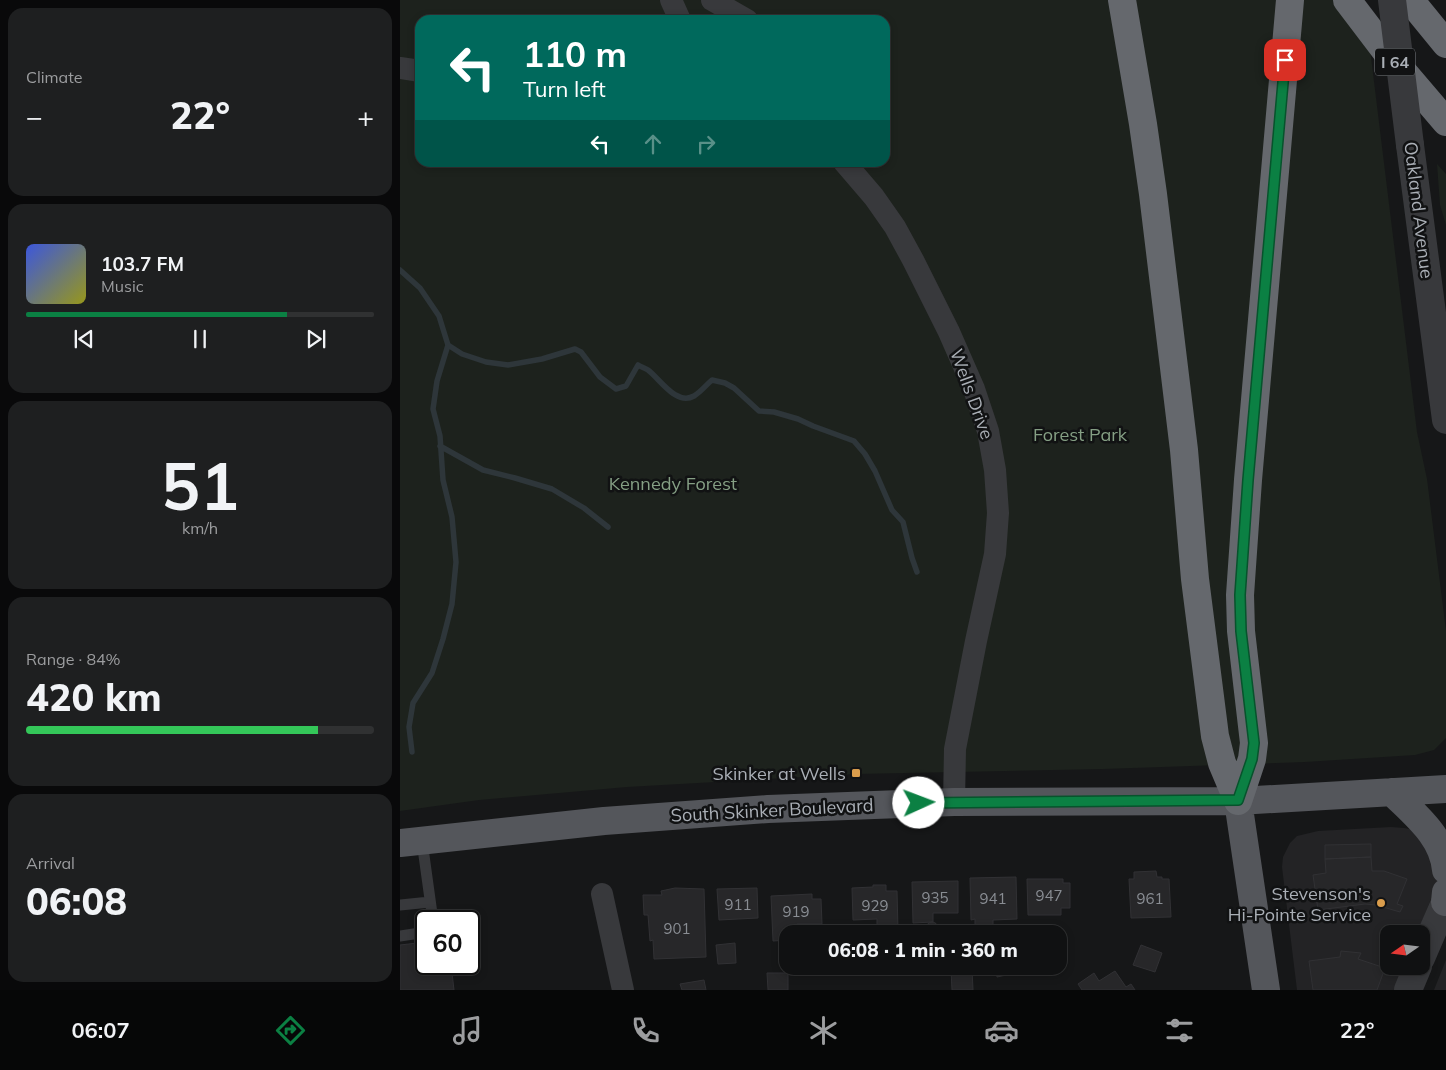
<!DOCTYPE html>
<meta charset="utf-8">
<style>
body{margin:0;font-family:Mulish,sans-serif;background:#1e1f20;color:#f1f3f6;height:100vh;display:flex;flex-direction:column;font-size:19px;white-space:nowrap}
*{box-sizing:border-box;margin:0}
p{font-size:16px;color:#9c9d9f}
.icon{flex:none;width:28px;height:28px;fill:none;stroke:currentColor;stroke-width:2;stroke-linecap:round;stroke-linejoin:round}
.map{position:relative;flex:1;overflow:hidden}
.panel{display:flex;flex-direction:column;gap:8px;padding:8px;background:#09090a;width:400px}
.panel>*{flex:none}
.top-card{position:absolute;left:15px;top:15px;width:475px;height:152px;border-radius:15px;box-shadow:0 2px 8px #0003,0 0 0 1px #303132;background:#00695c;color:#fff;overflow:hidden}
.needle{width:32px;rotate:256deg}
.tools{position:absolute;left:980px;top:925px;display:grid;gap:10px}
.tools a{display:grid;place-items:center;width:50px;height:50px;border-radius:10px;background:#101112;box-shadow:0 2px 8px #0003,0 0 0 1px #303132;font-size:25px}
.speed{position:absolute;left:15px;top:910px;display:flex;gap:10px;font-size:25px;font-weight:700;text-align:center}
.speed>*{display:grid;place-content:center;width:65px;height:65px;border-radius:50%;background:#101112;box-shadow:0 2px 8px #0003,0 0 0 1px #303132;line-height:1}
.speed .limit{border:2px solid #111;border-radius:8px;background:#fff;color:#111}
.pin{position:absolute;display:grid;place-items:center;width:42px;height:42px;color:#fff;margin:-21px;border-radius:10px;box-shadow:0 2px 8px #0006}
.me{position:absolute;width:55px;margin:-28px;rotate:88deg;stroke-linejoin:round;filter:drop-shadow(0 0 4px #0008)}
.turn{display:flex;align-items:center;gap:18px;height:105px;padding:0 25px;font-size:22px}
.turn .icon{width:65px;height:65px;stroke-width:2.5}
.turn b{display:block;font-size:35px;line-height:42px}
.lanes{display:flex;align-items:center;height:48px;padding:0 25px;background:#0003;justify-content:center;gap:25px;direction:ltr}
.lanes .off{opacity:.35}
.big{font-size:38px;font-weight:800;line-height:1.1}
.panel .card{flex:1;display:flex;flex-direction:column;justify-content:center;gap:8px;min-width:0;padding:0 18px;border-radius:15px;background:#1e1f20}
.panel .dial{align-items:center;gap:0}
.dial b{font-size:65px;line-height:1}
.song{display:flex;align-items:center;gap:15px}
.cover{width:60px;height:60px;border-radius:8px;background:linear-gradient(135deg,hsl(230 70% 55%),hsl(60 70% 35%))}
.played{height:5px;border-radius:2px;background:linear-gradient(90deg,#0b8043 75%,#303132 75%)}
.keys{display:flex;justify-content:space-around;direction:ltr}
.heat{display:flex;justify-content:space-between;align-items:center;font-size:28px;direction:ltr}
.charge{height:8px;border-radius:4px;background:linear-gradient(90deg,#34c759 84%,#303132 0)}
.trip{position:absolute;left:379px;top:925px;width:288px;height:50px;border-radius:15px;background:#101112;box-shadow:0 2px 8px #0003,0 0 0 1px #303132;font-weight:800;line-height:50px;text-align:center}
.tabs{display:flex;height:80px;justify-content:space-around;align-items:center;background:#060707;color:#9c9d9f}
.tabs .icon{width:35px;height:35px}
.tabs .active{color:#0b8043}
.tabs b{font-size:22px;color:#f1f3f6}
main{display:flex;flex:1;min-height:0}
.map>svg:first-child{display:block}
</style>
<main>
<section class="panel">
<div class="card"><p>Climate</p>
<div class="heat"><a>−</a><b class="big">22°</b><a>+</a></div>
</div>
<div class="card">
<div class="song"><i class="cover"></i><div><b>103.7 FM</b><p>Music</p></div></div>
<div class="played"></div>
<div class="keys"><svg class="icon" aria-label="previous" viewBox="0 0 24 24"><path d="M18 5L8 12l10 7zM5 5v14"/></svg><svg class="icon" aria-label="pause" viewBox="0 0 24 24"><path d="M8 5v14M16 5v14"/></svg><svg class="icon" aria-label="next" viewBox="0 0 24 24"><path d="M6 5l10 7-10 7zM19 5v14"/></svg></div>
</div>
<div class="card dial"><b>51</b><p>km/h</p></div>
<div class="card"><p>Range · 84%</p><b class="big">420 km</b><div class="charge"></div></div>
<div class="card"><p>Arrival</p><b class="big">06:08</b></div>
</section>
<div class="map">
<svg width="1046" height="990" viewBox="0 0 1046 990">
<rect width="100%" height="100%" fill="#161718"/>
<!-- built -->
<path fill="#232325" d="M991 827 1004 828 1015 830 1020 834 1039 875 1037 884 1017 934H989V966H1004L995 990H897L882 867 883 857 890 843 897 836 918 831Z
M1046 960V990H1034Z"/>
<!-- green -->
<path fill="#1d221d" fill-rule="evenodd" d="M0 0H964L1017 432 1027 479 1046 631V738L1034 750 1015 755 905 762 703 769 456 774 227 787 79 800 0 811ZM20 20H485V162H20Z
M1037 164 1046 174V225L1040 205Z"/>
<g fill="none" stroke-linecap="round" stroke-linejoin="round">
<!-- stream -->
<path stroke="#2e363a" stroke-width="5.5" d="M0 270 20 288 39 316 48 345 62 354 86 362 108 365 142 359 175 349 181 352 200 377 216 389 226 386 238 365C241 367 245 368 248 370 260 379 276 406 294 396 301 392 306 385 312 380L325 383 334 388 359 411 374 412 398 419 413 426 454 441 465 454 475 471 492 510 503 522 512 558 517 572
M40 446 83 470 115 478 152 489 184 508 208 527
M12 752 9 727 13 703 32 673 43 639 52 604 56 562 52 517 43 480 40 436 33 409 37 381 48 345"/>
</g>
<!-- building -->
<path fill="#272729" stroke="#313134" d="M971 844V857L925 859V845Z
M971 857 972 871H984L1007 879 997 904 1003 906 1000 912 976 905 965 904 918 910 913 875 926 873 925 859Z
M756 871 757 877H762V879H769L771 917 731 918 729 879H734V872Z
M616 877 617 919 593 920V934H575V919L571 920 570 878Z
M627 879H663V883H670V908H661V915H628Z
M558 881V913H533V922L513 923 512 882Z
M473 885H486V891H497L498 930H487V925H477V919L453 920 452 888 473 887Z
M275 888 304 889 306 957 254 959 253 940 250 941 248 915H244L243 895H262L261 891Z
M357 888 358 918 319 920 317 889Z
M412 894V899H421L422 924H397V934H388V940L373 941 371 896Z
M526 928a6 6 0 1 1 12 0a6 6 0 1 1-12 0Z
M647 932 648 934H627V933Z
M26 942V964H51L54 990H0V945Z
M335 943 336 963 318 964 316 945Z
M741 945 762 953 755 972 733 965Z
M941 951 961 953 958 959 985 968 977 990H913L909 961 940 957Z
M595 966H628L629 970 597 977Z
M572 968 573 990H552L551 969Z
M715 971 726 987 731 984 735 990H682L678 984 694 973 699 981Z
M367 973H388V990H368Z
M304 980 306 990H282L280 984Z"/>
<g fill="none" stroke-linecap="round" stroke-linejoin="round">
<!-- service -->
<path stroke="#38393c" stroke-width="11" d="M22 841 33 921
M0 905 30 902
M0 936 26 932"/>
<!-- minor -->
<path stroke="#38393c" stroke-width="22" d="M271 0 280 20
M312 0 347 20
M0 68 20 71
M444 162 474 197 495 227 513 260 549 332 574 389 588 431 595 470 598 513 595 554 576 641 555 749 554 802
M202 894 223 990"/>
<!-- tertiary -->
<path stroke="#38393c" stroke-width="28" d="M1010 145 1046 420
M1021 958 1046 900
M1008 990 1018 966"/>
<!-- primary -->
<path stroke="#54565b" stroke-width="28" d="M992 792C1015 815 1043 836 1046 870
M838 801 866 990
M0 843 204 821 368 809 554 802 838 801 1046 789
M1045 902 1046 892"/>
<!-- motorway -->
<path stroke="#65686d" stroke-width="28" d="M722 0 743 124 753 194 784 450 795 579 815 736 822 763 838 801
M947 0 988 54 1046 122
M1010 0 1046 44
M838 801 852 759 854 743 841 631 840 595 848 480 890 0"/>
<!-- tertiary-bridge -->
<path stroke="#38393c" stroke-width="28" d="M992 0 1010 145"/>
</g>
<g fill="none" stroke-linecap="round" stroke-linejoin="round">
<defs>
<path id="route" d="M519 803 838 800 852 759 854 743 841 631 840 595 848 480 885 60"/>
</defs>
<!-- route casing -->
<use href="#route" stroke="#07532c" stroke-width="12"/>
<!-- route -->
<use href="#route" stroke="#0b8043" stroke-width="9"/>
</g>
<!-- markers -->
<g fill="#da9d4c" stroke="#111213" stroke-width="2">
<rect x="451" y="768" width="10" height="10" rx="2.5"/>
<circle cx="981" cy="903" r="5"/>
</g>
<g text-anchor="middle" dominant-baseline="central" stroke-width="5" stroke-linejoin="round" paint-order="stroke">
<!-- number labels -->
<g font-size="15" fill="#898d93">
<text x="649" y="895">947</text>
<text x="535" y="897">935</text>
<text x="593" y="898">941</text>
<text x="750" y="898">961</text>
<text x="338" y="904">911</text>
<text x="475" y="905">929</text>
<text x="396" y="911">919</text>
<text x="277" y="928">901</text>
</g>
<!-- shield labels -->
<rect fill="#111213" stroke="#7c8085" stroke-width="1" x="975" y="48.5" width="40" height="27" rx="4"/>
<g font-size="16" font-weight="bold" fill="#aaafb6">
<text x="995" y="62">I 64</text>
</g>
<!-- street labels -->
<g font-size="18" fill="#aaafb6" stroke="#111213">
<text transform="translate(1019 210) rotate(83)">Oakland Avenue</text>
<text transform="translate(572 394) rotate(70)">Wells Drive</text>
<text transform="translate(372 810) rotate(-3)">South Skinker Boulevard</text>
</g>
<!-- park labels -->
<g font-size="18" fill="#859f84" stroke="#111213">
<text x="680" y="434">Forest Park</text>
<text x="273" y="483">Kennedy Forest</text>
</g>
<!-- poi labels -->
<g font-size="18" fill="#aaafb6" stroke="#111213" text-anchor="end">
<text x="446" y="773">Skinker at Wells</text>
<text x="971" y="893">Stevenson's<tspan x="971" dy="21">Hi-Pointe Service</tspan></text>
</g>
</g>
</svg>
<div class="tools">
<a><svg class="needle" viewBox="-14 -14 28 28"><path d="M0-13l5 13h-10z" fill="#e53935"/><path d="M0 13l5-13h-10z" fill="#9c9d9f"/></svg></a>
</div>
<div class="speed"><div class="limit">60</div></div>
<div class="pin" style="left:885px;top:60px;background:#d93025"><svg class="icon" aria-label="arrive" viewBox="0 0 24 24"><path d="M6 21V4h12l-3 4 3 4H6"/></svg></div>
<svg class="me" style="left:519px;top:803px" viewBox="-20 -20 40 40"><circle r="19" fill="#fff"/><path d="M0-13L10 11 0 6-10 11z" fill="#0b8043"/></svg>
<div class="trip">06:08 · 1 min · 360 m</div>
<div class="top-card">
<div class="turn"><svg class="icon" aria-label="left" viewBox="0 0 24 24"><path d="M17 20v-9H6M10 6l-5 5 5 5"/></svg><div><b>110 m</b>Turn left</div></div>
<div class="lanes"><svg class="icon" aria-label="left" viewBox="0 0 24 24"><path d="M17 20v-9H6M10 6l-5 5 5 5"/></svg><svg class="icon off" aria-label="ahead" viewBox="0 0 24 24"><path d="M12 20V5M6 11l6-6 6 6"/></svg><svg class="icon off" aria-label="right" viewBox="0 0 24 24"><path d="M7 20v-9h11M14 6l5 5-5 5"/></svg></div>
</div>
</div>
</main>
<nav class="tabs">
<b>06:07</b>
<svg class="icon active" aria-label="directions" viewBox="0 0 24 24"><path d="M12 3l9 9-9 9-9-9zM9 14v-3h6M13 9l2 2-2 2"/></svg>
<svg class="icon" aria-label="music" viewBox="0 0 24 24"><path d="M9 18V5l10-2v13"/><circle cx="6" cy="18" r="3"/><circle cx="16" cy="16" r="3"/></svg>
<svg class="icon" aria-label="phone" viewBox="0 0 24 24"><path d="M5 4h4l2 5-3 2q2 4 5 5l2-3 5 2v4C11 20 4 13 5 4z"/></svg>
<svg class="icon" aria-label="climate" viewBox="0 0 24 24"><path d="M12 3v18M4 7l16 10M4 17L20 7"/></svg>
<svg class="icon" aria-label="car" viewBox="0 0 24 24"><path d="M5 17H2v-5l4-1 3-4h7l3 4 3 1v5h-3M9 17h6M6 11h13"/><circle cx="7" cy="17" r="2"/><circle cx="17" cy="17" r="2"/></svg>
<svg class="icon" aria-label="filters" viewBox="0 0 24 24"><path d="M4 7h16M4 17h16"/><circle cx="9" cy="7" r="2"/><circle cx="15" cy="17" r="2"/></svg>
<b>22°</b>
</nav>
